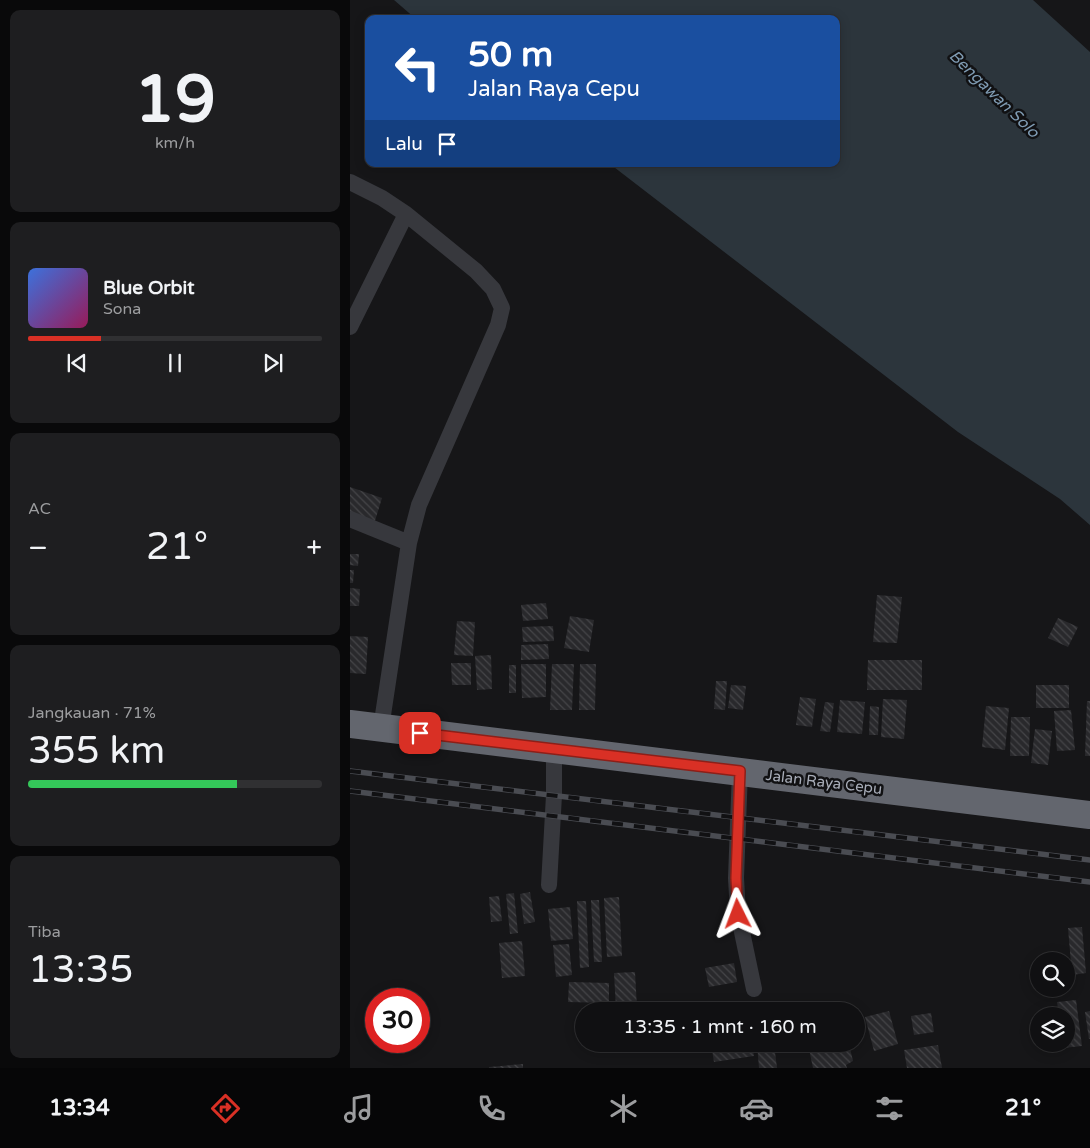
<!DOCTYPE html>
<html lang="id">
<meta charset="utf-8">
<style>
body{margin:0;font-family:"Varela Round",sans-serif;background:#1e1e20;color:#f1f3f6;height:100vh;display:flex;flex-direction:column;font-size:19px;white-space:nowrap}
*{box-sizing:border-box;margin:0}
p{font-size:16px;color:#9c9d9f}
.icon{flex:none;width:28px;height:28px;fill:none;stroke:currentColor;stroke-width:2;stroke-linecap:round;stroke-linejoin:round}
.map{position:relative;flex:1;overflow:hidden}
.panel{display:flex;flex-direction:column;gap:10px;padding:10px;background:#09090a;width:350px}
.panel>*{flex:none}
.guide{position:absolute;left:15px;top:15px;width:475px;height:152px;border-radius:10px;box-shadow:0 2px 12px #0003,0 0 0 1px #303032;background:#1a4fa0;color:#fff;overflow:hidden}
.fabs{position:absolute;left:680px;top:952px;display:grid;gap:10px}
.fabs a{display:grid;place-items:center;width:45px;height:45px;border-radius:50%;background:#101012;box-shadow:0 2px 12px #0003,0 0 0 1px #303032;font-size:25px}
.speed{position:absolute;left:15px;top:988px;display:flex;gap:10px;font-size:25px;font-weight:700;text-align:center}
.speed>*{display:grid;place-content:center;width:65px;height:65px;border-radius:50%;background:#101012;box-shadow:0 2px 12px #0003,0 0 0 1px #303032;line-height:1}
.speed .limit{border:8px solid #d22;background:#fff;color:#111}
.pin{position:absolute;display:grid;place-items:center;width:42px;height:42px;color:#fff;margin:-21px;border-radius:10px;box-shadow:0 2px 8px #0006}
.me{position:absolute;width:55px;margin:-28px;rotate:357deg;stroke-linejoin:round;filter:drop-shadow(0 0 4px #0008)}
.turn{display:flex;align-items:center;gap:18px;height:105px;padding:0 20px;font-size:22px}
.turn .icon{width:65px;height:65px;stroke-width:2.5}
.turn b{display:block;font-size:35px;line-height:42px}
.then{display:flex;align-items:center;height:48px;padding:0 20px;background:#0003;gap:10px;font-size:19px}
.big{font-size:38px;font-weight:600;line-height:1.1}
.panel .card{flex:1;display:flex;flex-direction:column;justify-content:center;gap:8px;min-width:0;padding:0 18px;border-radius:10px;background:#1e1e20}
.panel .dial{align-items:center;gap:0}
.dial b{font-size:65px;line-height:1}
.song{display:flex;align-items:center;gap:15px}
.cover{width:60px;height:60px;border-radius:8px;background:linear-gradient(135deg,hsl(220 70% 55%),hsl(330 70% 35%))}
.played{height:5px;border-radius:2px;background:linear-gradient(90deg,#d93025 25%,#303032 25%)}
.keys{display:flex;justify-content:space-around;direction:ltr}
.heat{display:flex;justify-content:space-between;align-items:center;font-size:28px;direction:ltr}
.charge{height:8px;border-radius:4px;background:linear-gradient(90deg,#34c759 71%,#303032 0)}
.trip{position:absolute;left:225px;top:1002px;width:290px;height:50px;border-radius:25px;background:#101012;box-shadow:0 2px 12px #0003,0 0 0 1px #303032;font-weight:600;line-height:50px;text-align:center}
.dock{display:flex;height:80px;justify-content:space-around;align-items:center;background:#060607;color:#9c9d9f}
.dock .icon{width:35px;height:35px}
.dock .active{color:#d93025}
.dock b{font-size:22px;color:#f1f3f6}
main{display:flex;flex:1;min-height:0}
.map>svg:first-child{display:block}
</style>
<main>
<section class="panel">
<div class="card dial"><b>19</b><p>km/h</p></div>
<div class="card">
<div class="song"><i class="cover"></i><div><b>Blue Orbit</b><p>Sona</p></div></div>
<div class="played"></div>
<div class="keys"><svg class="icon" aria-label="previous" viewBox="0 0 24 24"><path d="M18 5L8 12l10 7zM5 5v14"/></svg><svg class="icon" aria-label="pause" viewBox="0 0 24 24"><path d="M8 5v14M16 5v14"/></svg><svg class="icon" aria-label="next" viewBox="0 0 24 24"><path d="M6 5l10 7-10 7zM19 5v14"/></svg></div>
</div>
<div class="card"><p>AC</p>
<div class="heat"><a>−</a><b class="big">21°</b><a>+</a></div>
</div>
<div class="card"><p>Jangkauan · 71%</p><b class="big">355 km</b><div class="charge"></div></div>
<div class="card"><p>Tiba</p><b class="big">13:35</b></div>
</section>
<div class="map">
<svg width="740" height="1068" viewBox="0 0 740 1068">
<defs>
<pattern id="building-back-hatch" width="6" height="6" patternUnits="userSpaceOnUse" patternTransform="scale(1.25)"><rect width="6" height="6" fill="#29292c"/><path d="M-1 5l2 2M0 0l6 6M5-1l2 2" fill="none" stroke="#454548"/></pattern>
</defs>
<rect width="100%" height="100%" fill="#161618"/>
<!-- water -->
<path fill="#2c353c" d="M44 0H683L740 52V525L710 499 608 432 260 164H486V19H66Z"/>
<!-- building -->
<path fill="url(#building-back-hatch)" d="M0 487 32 498 24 524 0 516Z
M0 554H9L8 566 0 565Z
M0 570H4L3 583H0Z
M0 588 10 589 9 606H0Z
M527 595 552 597 547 643 523 642Z
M196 603 198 619 173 621 171 605Z
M220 616 244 620 239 652 214 648Z
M708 618 728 627 718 647 698 638Z
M107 621 125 622 123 656 104 655Z
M203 626 204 641 173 642 172 627Z
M0 636 18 637 16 674 0 673Z
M198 644 199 659 171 660V645Z
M141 655 142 689 127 690 125 656Z
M518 660H572V690H517Z
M101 663H121V685H102Z
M171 664H196V697L172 698Z
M202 664H224L222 710H200Z
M230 664H246L245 710H229Z
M159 665H166V693H159Z
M366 681H377L375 710 364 709Z
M381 685 396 686 393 710 378 708Z
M686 685H719V708H686Z
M450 697 466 699 462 727 446 725Z
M533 699 557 700 554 739 531 737Z
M490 700 515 702 512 734 487 732Z
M737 701H740V756H735Z
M475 702 484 703 480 732 470 731Z
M520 706 529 707 528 735H519Z
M636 706 659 708 655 750 632 747Z
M721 710 725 750 707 751 704 711Z
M661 717H680L679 756H660Z
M685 729 702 731 698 765 681 763Z
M180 892 185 922 174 924 170 894Z
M164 893 168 933 160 934 156 894Z
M149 896 152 921 141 922 139 897Z
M269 897 272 956 257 957 254 898Z
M241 900H249L252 962H244Z
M227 901H236L239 967 230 968Z
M220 907 223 939 201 941 198 909Z
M732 927 736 973 722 975 718 928Z
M172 941 175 976 152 978 149 943Z
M219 944 222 975 206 977 203 945Z
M384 963 387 982 359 987 355 968Z
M285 972 287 1008 266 1009 264 973Z
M219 982 259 983V1003L218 1002Z
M726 1000 732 1046 713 1048 712 1044H716V1016H709L707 1002Z
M400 1003 402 1011H354V1010Z
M539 1011 548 1044 524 1051 515 1017Z
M740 1011V1039H739L735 1012Z
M581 1013 584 1032 564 1035 561 1016Z
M361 1044H402L404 1056 364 1062Z
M407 1044H424L427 1068H409Z
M430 1044H441L442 1052 431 1053Z
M473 1044H499L503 1061 496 1065 497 1068H463L459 1049 474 1047Z
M588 1045 592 1068H557L554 1050Z
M173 1064V1068H139V1067Z"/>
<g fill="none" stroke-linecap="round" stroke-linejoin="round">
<!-- street -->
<path stroke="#37383d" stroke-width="16" d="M0 182 32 198 56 214 126 271 143 289 152 308 148 325 69 505 59 543 31 728
M0 327 56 214
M0 519 59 543
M390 771 386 878 388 913 404 989
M199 885 204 795V749"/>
<!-- highway -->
<path stroke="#63666e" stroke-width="28" d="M0 724 740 815"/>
<defs>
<path id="rail" d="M0 771 740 860
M0 791 740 882"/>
</defs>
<!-- rail casing -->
<use href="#rail" stroke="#4a4c52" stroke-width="5.5"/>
<!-- rail -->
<use href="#rail" stroke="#111113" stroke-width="4" stroke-dasharray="11" stroke-linecap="butt"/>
</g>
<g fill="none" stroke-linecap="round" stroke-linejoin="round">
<defs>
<path id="route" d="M70 733 390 771 386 878 388 914"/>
</defs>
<!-- route casing -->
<use href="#route" stroke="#8d1f18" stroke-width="12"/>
<!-- route -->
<use href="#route" stroke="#d93025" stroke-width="9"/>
</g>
<g text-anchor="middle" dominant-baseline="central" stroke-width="5" stroke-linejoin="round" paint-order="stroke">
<!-- street labels -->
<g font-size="15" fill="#a8adb8" stroke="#111113">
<text transform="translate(474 782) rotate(7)">Jalan Raya Cepu</text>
</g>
<!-- water labels -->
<g font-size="16" font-style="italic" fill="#7f9bb3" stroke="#111113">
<text transform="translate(644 94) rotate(44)">Bengawan Solo</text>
</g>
</g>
</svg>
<div class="fabs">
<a><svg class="icon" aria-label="search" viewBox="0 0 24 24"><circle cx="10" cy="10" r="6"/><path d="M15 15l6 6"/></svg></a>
<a><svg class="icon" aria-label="layers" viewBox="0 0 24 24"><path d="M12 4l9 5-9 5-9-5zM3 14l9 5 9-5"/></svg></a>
</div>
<div class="speed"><div class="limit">30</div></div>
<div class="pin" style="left:70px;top:733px;background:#d93025"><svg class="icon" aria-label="arrive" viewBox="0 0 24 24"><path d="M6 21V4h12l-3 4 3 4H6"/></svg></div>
<svg class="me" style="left:388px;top:914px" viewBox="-20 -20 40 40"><path d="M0-17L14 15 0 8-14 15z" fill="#d93025" stroke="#fff" stroke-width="4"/></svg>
<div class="trip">13:35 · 1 mnt · 160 m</div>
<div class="guide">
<div class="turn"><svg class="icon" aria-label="left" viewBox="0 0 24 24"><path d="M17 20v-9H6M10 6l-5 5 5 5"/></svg><div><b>50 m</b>Jalan Raya Cepu</div></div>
<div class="then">Lalu<svg class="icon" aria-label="arrive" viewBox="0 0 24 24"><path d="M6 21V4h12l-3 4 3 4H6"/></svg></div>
</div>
</div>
</main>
<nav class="dock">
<b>13:34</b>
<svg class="icon active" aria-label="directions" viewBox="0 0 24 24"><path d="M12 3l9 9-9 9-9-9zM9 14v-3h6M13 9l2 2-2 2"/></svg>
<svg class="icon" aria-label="music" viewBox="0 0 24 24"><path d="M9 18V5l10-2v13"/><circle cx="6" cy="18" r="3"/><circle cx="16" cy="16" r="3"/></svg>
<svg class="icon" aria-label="phone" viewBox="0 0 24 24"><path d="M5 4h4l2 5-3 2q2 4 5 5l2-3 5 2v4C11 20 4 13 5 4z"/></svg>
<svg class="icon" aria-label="climate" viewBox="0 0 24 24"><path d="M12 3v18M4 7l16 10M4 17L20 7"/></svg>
<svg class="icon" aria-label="car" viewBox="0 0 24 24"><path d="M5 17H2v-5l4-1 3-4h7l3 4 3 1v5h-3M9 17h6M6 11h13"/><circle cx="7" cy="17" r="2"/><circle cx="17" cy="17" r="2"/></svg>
<svg class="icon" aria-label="filters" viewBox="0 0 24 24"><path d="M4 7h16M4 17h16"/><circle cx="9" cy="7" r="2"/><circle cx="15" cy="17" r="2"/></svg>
<b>21°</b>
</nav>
